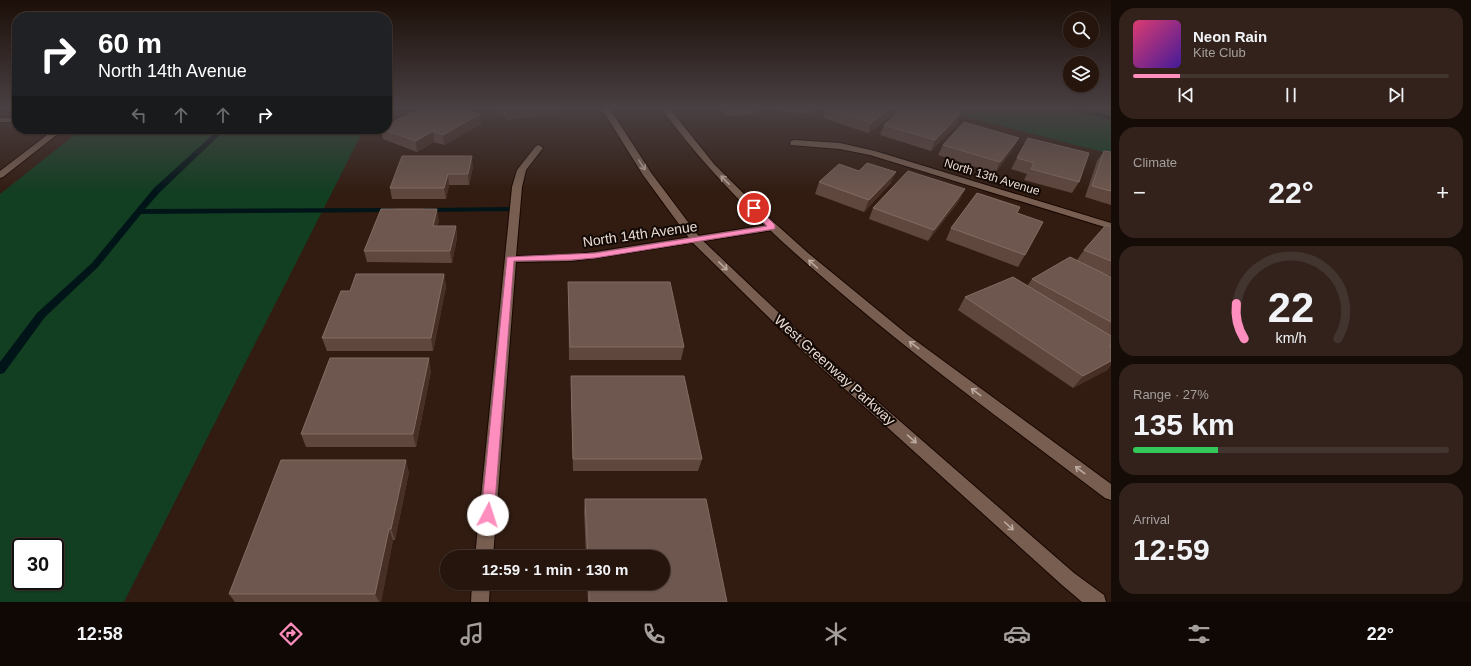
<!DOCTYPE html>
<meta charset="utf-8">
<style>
body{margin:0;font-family:Arial,sans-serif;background:#32221b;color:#f1f3f6;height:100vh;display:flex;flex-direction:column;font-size:15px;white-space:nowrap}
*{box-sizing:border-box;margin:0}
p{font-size:13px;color:#a49f9d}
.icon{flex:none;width:22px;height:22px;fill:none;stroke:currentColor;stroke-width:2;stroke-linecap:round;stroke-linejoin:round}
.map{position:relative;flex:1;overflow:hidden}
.drawer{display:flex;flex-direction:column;gap:8px;padding:8px;background:#150c07;width:360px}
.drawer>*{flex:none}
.top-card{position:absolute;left:12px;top:12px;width:380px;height:122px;border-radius:16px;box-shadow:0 1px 3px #0004,0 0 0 1px #42342e;background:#202124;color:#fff;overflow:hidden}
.controls{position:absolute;left:1063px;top:12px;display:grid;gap:8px}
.controls a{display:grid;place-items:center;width:36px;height:36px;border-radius:50%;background:#26150d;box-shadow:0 1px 3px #0004,0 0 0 1px #42342e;font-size:20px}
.speed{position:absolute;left:12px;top:538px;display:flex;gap:8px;font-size:20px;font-weight:700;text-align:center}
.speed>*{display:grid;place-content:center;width:52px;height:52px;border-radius:50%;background:#26150d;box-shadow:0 1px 3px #0004,0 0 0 1px #42342e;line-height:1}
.speed .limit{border:2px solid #111;border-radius:6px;background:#fff;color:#111}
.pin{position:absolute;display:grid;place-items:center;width:34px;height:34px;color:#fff;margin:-17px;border:2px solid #fff;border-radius:50%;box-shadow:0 1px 4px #0007}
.me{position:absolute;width:44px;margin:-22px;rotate:5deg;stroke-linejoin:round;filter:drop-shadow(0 0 3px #0008)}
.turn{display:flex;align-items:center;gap:14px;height:84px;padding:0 20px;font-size:18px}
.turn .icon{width:52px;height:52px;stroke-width:2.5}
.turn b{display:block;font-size:28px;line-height:34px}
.lanes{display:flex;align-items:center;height:38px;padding:0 20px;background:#0003;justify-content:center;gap:20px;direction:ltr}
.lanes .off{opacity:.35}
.big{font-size:30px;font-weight:800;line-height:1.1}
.drawer .card{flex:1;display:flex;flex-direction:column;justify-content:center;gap:6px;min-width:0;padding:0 14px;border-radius:16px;background:#32221b}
.drawer .dial{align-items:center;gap:0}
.dial svg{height:104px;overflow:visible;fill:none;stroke:#42342e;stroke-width:7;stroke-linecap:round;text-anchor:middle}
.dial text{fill:#f1f3f6;stroke:none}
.song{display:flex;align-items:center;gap:12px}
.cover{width:48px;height:48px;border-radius:6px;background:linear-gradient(135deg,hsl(340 70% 55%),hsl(260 70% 35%))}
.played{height:4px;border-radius:2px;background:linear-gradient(90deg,#fe8ebd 15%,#42342e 15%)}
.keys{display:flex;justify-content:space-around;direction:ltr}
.heat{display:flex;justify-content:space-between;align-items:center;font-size:22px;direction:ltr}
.charge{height:6px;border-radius:3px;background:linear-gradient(90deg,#34c759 27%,#42342e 0)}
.trip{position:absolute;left:440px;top:550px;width:230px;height:40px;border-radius:20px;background:#26150d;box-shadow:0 1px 3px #0004,0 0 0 1px #42342e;font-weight:800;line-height:40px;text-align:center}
.tab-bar{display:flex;height:64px;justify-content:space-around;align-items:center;background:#0f0805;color:#a49f9d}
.tab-bar .icon{width:28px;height:28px}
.tab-bar .active{color:#fe8ebd}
.tab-bar b{font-size:18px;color:#f1f3f6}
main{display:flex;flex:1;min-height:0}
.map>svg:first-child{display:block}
</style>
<main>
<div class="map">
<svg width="1111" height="602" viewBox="0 0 1111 602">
<rect width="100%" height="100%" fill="#321c11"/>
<!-- green -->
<path fill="#123e22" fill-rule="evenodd" d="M934 109H1111V154Z
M82 129H364L124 602H0V194ZM21 547H55V581H21Z"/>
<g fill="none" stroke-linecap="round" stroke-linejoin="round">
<!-- stream -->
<path fill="#011518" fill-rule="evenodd" d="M1067 109H1079L1111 116V120Z
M219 129H226L160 192 145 209 393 208 397 210 393 212 141 214 98 267 45 317 4 373 0 374V362L37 313 92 263 154 188Z
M515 207 519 209 518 211 425 212 421 210 425 208Z"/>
<defs>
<path id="street" d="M0 118H17V122H0Z
M55 129H64L3 177 0 178V171Z
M794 140 840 143 875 151 1111 223V229L870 155 840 149 791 145 790 143 791 141Z
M539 145 543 148 526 170 522 187 516 256 571 255 595 252 773 224 778 227 773 230 595 258 571 261 516 262 493 557H475L512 187 517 170 536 146Z
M472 583H490L489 602H471Z"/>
<path id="secondary" d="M602 109H610L652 174 700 238 815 347 1074 573 1104 595 1106 602H1082L1062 585 805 353 692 242 643 175Z
M662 109H670L714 164 760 210 808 253 908 335 1111 484V500L1105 498C1011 427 916 358 827 281 766 229 709 174 662 109Z"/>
</defs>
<!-- street casing -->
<use href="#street" stroke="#180600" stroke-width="2"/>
<!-- secondary casing -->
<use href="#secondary" stroke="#180600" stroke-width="2"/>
<!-- street -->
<use href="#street" fill="#775e50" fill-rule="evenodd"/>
<!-- secondary -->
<use href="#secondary" fill="#775e50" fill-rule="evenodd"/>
</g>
<!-- wall -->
<path fill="#5f473e" d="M501 109H558V113L507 120Z
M721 109H758L757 114 727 116Z
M777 109H814L813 114 777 111Z
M819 109H901L868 133 823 118 825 109Z
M480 114 481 124 444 145 434 142 417 152 383 139 381 129H387Z
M957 124 931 151 880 135 884 125Z
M1028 138 1079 182 1072 193 1024 180 1027 174 1011 169Z
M943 145 1013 149 995 173 938 155Z
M1104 151 1111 152V205L1085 197 1097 161Z
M473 167 469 185H449L446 199H392L390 188Z
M819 182 891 183 864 212 815 194Z
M959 201 928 241 869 219 873 208Z
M1017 213 1025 255 1018 267 946 240 951 228Z
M439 221 437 226H456L457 238 452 263 367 262 364 251Z
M1111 227V276L1101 272 1111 277V365L1107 370 1073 388 958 310 965 297 1027 286 1032 279 1077 260 1084 250Z
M444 274 446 287 433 351H327L322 338Z
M568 282 684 347 681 360H569Z
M431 371 416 447H306L301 434Z
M571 376 702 459 698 471H573L571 389Z
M409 472 395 540H393L381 602H235L229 594Z
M585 499 727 602H588L587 583H663V557H586L584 511Z"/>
<!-- shaded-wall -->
<path fill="#472f25" d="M511 109H558V113L507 120 506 110Z
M890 109H901L868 133 871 123Z
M961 113 957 124 931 151 935 140Z
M480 114 481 124 444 145 443 135Z
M433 131 434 142 417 152 416 141Z
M1019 138 1013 149 995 173 1000 162Z
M472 156 473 167 469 185 468 174Z
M896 172 891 183 864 212 869 200Z
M448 174 449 185 446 199 444 188Z
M965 189 959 201 928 241 934 230Z
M437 209 439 221 434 238 433 226Z
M456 226 457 238 452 263 450 251Z
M444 274 446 287 433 351 431 338Z
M429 358 431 371 416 447 413 434Z
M1111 361V365L1107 370 1073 388 1083 376Z
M406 460 409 472 395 540 391 529Z
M389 529 393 540 381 602H379L375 594Z"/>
<!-- building -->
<path fill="#6e574e" stroke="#826c63" d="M420 109H464L480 114 443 135 433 131 416 141 382 129H387V125Z
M829 109H890L871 123Z
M902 109H945L961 113 935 140 884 125Z
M964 122 1019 138 1000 162 943 145Z
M1028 138 1089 153 1079 182 1031 169 1034 163 1017 158Z
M1104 151 1111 152V191L1092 186Z
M402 156H472L468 174H448L444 188H390Z
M867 163 896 172 869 200 819 182 839 164 859 171Z
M908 171 965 189 934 230 873 208Z
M977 193 1020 207 1017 213 1043 222 1025 255 951 228Z
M381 209H437L433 226H456L450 251H364Z
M1106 225 1111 227V261L1084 250Z
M1070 257 1111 277V322L1032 279Z
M356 274H444L431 338H322L341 291H350Z
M1013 277 1111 336V345L1109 346 1111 347V361L1083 376 965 297Z
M568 282H670L684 347H570Z
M330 358H429L413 434H301Z
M571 376H684L702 459H573Z
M281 460H406L391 529H389L375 594H229Z
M585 499H706L727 602H589V583H663V557H588Z"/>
<!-- one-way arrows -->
<defs><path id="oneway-shaft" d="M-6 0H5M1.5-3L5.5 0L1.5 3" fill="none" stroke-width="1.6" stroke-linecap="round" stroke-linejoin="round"/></defs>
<g stroke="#bca99f">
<use href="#oneway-shaft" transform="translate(642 165) rotate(57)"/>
<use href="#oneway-shaft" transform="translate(725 180) rotate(-135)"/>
<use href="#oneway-shaft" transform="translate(813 264) rotate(-138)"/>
<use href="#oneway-shaft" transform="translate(723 266) rotate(44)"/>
<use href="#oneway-shaft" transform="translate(914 345) rotate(-143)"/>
<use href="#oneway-shaft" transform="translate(976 392) rotate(-143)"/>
<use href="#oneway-shaft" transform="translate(912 439) rotate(41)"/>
<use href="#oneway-shaft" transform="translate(1080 470) rotate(-143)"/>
<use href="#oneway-shaft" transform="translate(1009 526) rotate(42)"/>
</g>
<!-- sky -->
<linearGradient id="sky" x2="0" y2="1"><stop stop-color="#1c0f09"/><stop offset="0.56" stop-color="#494043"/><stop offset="1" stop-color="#494043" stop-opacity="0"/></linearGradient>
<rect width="1111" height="193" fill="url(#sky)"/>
<!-- route -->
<path fill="#fe8ebd" stroke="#a55c7b" d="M751 206H756L775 225V229L595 258 571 260 514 261 494 515 492 519 488 520 483 519 481 515 507 257 595 253 767 226 751 210Z"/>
<g text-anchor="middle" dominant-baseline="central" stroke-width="4" stroke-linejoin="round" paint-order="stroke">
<!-- far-street labels -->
<g font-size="12" fill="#eadbd3" stroke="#130905">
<text transform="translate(992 177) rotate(17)">North 13th Avenue</text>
</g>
<!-- street labels -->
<g font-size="14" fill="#eadbd3" stroke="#130905">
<text transform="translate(640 234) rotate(-8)">North 14th Avenue</text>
<text transform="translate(835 370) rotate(42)">West Greenway Parkway</text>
</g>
</g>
</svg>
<div class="controls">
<a><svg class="icon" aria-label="search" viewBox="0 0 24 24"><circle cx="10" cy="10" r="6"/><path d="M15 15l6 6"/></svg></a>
<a><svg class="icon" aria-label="layers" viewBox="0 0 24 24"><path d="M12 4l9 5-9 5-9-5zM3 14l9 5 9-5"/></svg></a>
</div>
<div class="speed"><div class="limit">30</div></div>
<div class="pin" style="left:754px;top:208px;background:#d93025"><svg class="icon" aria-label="arrive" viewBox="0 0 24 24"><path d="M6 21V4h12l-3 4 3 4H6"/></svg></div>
<svg class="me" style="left:488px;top:515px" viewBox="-20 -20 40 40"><circle r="19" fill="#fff"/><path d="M0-13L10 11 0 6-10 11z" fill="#fe8ebd"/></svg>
<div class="trip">12:59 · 1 min · 130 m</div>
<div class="top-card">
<div class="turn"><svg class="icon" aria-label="right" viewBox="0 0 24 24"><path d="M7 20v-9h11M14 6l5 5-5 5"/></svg><div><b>60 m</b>North 14th Avenue</div></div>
<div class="lanes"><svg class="icon off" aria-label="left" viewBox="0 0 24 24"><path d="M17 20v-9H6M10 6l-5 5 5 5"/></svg><svg class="icon off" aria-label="ahead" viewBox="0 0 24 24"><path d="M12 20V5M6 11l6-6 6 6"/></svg><svg class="icon off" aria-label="ahead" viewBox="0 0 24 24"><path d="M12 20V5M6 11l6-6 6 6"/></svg><svg class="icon" aria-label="right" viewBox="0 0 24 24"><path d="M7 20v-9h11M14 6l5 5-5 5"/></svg></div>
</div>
</div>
<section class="drawer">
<div class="card">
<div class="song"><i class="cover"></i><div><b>Neon Rain</b><p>Kite Club</p></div></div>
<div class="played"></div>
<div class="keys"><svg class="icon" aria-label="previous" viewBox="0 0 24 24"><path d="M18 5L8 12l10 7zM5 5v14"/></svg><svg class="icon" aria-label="pause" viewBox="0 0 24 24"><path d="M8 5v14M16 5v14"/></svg><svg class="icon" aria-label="next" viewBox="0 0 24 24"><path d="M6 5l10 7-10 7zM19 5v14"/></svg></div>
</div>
<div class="card"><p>Climate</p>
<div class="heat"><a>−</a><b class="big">22°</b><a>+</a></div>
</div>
<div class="card dial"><svg viewBox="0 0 100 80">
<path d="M14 69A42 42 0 1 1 86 69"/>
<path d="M14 69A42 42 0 0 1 8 42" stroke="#fe8ebd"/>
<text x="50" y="56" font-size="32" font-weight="700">22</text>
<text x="50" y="72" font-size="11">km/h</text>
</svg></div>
<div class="card"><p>Range · 27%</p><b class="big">135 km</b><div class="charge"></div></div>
<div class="card"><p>Arrival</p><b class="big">12:59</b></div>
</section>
</main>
<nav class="tab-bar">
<b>12:58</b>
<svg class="icon active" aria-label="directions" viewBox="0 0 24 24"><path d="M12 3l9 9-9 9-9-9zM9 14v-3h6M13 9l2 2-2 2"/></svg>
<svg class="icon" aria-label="music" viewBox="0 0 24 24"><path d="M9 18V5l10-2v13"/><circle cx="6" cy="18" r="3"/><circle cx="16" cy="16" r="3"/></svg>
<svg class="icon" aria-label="phone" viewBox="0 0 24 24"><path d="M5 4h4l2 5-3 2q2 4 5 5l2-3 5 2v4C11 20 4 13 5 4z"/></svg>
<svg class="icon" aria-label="climate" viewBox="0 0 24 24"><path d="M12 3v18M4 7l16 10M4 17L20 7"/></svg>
<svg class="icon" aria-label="car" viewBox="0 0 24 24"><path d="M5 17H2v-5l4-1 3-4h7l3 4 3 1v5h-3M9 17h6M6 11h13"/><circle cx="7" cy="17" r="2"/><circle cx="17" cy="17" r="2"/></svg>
<svg class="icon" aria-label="filters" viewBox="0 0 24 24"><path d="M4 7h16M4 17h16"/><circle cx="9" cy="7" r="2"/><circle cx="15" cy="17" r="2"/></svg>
<b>22°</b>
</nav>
